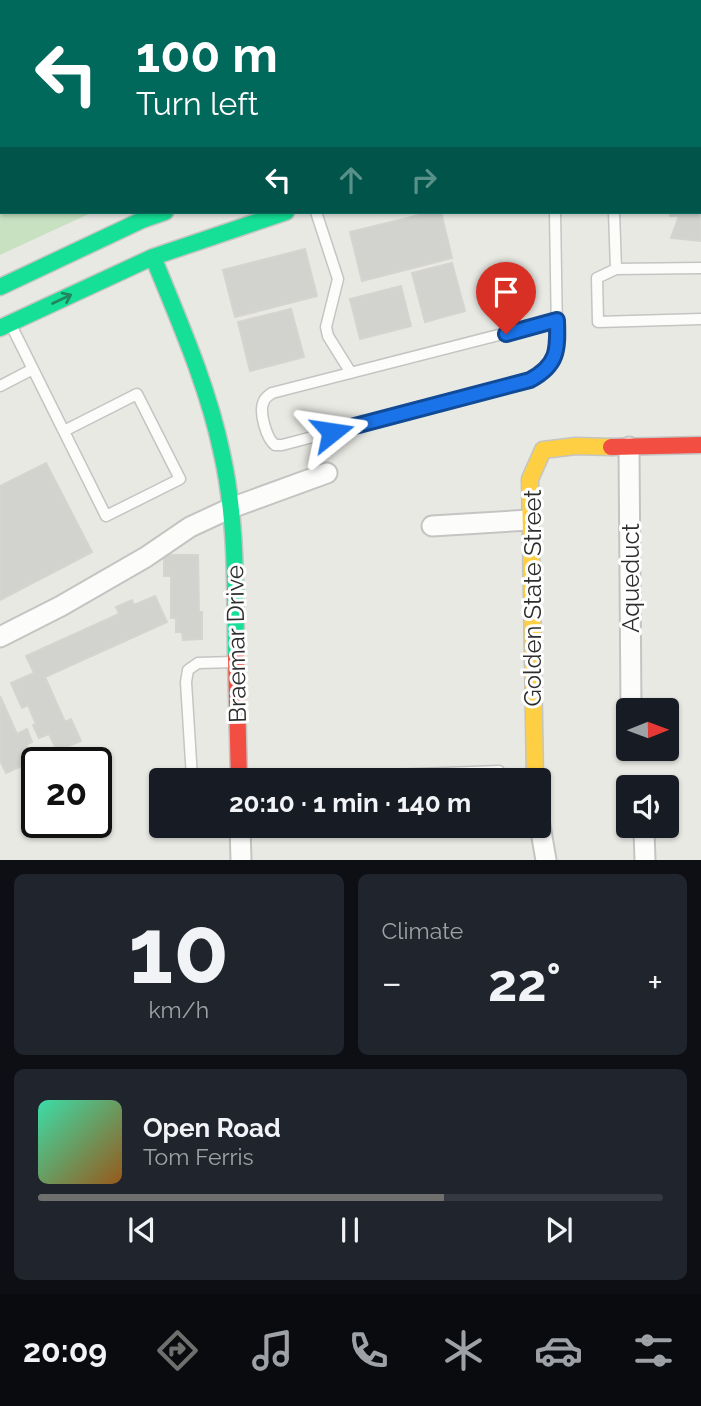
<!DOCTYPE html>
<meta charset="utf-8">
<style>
body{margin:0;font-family:Raleway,sans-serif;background:#20242c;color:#f1f3f6;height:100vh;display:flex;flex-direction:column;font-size:26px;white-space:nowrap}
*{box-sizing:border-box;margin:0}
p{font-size:23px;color:#9ea1a6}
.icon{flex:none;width:38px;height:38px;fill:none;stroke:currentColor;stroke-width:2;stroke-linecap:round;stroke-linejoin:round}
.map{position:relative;height:860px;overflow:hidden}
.details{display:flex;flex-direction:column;gap:14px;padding:14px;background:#0d0f14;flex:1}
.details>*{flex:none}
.hud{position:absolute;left:0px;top:0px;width:702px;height:214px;box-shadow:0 2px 5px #0004;background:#00695c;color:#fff;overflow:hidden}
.needle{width:46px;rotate:89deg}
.controls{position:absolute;left:616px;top:698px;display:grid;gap:14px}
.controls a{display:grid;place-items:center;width:63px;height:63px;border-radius:7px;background:#171b24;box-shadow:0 2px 5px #0004;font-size:35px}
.speed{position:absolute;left:21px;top:747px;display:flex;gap:14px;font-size:35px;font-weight:700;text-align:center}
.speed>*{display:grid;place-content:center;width:91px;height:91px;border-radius:50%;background:#171b24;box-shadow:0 2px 5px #0004;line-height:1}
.speed .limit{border:4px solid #111;border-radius:10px;background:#fff;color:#111}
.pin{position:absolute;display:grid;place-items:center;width:60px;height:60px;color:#fff;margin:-72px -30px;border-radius:50% 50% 50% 0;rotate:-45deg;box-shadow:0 0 7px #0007}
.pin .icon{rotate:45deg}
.me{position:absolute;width:77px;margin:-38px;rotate:75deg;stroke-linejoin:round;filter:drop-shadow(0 0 5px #0008)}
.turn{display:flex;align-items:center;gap:24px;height:147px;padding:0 21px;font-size:32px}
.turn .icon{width:91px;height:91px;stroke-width:2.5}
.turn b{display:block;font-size:49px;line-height:60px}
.lanes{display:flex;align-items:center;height:66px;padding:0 21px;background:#0003;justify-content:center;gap:35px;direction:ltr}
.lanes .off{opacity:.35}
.big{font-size:52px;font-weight:700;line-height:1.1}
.details .card{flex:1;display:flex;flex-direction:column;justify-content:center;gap:10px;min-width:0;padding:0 24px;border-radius:10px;background:#20242c}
.details .dial{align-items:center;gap:0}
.dial b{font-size:91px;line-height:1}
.song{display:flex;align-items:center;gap:21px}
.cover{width:84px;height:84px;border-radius:10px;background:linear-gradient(135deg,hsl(160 70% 55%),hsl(30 70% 35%))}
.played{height:7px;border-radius:4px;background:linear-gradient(90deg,#6f6f6d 65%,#363941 65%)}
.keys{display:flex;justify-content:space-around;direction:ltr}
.heat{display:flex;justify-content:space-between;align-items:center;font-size:38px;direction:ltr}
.details .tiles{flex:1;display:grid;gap:14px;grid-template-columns:1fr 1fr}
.card:last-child{grid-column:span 2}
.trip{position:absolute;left:149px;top:768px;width:402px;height:70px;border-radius:7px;background:#171b24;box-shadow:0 2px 5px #0004;font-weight:700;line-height:70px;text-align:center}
.tabs{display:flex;height:112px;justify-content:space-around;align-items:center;background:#090b0e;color:#9ea1a6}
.tabs .icon{width:49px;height:49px}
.tabs .current{color:#6f6f6d}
.tabs b{font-size:32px;color:#f1f3f6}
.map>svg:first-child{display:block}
</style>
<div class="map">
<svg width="701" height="860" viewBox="0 0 701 860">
<rect width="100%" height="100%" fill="#e9e9e4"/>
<!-- green -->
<path fill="#c8e2c1" d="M0 0H30L2 2V212H93L0 255Z"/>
<!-- building -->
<path fill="#d2d2cf" stroke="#d5d4d0" stroke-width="2" d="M674 0H701V6L700 2Z
M700 185 701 241 671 238 679 216H670V212H700Z
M432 212H441L452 258 362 281 350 232Z
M305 249 317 296 235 317 223 270Z
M452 263 465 311 425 322 412 273Z
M401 286 411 326 360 339 350 299Z
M291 309 304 357 250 371 238 322Z
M46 463 92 552 0 600V486Z
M164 555H198L199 612H202V639L183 640 182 632H176V618H171V576H164Z
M155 596 167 622 45 677 65 722 71 719 81 741 57 751 49 734 39 738 33 725 36 724 28 705 22 708 11 683 34 673 26 656 119 614 116 607 132 600 134 605Z
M0 696 17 734 27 729 32 742 26 745 33 761 6 773 0 760Z"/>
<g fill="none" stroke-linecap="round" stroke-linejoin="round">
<defs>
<path id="lane" d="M316 212 338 279 326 327 328 336 351 373
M555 212 557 335 555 357 543 373 530 380 282 445H275C267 439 258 412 264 401 265 398 269 395 272 393L557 320
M614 212 616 269 701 268
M616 269 597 278 598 322 701 319
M12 327 106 516 180 479 137 394 64 431
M0 386 33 369
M197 780 192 778 186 682 188 670 198 663 235 662
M258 780 499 771"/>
<path id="street" d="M629 447 631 709
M432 526 529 520
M0 637 61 606 146 557 190 527 231 508 327 473
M539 820 546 860
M240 826 241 860
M644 831 645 860"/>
<path id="fast" d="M153 257C179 321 208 386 222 454 237 521 235 589 236 657
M0 287 142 220 165 212
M0 328 153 257 286 212"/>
<path id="slow" d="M700 50H701
M700 90H701
M535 780 530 479 543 450 576 446 611 447"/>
<path id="jam" d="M611 447 701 445
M236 657 239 780"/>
</defs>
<!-- lane casing -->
<use href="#lane" stroke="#c4c4c3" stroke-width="13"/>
<!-- street casing -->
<use href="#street" stroke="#c4c4c3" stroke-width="23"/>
<!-- fast casing -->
<use href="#fast" stroke="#c4c4c3" stroke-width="19"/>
<!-- slow casing -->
<use href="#slow" stroke="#c4c4c3" stroke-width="19"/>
<!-- jam casing -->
<use href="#jam" stroke="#c4c4c3" stroke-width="19"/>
<!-- path -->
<path stroke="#c8c8c8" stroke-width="2.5" stroke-dasharray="5 3.5" stroke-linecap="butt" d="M51 2 53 0
M120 2 121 0
M227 2 228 0
M0 75 2 71
M0 126 2 129"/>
<!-- lane -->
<use href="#lane" stroke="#fcfcfb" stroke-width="10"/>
<!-- street -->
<use href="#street" stroke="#fcfcfb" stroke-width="19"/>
<!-- fast -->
<use href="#fast" stroke="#16e098" stroke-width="16"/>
<!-- slow -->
<use href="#slow" stroke="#ffcf43" stroke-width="16"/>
<!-- jam -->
<use href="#jam" stroke="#f24e42" stroke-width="16"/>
</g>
<!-- one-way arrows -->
<defs><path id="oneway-shaft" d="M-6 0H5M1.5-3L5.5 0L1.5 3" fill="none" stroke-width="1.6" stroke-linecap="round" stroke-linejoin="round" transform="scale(1.75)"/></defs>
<use stroke="#228662" href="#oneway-shaft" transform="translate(62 299) rotate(-25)"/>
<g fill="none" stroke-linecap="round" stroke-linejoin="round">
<defs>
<path id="route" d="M332 432 530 380C558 365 558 350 557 320L506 334"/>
</defs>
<!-- route casing -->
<use href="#route" stroke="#114b97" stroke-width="18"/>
<!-- route -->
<use href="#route" stroke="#1a73e8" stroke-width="12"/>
</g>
<g text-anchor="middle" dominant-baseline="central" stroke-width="6" stroke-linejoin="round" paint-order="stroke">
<!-- street labels -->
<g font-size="24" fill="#2d2d2d" stroke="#fff">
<text transform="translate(630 578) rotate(-90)">Aqueduct</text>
<text transform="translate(532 598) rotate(-90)">Golden State Street</text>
<text transform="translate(236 644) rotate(-91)">Braemar Drive</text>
</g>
</g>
</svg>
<div class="controls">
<a><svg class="needle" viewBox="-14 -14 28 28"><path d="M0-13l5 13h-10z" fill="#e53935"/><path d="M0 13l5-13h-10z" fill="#9ea1a6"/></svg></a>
<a><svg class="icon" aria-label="sound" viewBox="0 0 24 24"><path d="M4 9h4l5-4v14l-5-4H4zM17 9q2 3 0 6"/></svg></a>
</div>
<div class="speed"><div class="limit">20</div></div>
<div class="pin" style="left:506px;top:334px;background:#d93025"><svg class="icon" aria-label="arrive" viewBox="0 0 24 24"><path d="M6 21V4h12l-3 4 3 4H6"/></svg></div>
<svg class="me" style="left:332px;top:432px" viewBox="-20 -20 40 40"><path d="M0-17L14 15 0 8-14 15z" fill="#1a73e8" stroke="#fff" stroke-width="4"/></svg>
<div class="trip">20:10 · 1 min · 140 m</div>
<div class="hud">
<div class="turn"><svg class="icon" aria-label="left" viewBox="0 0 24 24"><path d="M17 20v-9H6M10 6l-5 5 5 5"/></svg><div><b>100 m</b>Turn left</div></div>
<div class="lanes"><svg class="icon" aria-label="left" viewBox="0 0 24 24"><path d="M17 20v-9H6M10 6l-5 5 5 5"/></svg><svg class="icon off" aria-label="ahead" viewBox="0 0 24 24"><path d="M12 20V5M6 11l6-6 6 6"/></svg><svg class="icon off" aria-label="right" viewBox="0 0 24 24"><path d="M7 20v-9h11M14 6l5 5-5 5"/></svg></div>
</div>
</div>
<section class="details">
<div class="tiles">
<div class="card dial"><b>10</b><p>km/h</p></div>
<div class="card"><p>Climate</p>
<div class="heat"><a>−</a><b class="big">22°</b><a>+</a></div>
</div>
<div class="card">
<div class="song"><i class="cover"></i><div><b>Open Road</b><p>Tom Ferris</p></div></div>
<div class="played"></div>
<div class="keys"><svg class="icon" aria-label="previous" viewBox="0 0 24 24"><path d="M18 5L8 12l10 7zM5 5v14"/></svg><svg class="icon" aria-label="pause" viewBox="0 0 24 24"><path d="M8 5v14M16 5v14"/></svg><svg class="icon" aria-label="next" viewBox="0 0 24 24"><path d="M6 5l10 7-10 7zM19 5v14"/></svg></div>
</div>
</div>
</section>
<nav class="tabs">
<b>20:09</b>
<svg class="icon current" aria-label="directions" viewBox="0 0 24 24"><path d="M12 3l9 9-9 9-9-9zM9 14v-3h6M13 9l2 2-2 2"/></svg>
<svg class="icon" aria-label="music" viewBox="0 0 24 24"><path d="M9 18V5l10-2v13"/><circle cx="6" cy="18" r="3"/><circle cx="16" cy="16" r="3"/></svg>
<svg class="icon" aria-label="phone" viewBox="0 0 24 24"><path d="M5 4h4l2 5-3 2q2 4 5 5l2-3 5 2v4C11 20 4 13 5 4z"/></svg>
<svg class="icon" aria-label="climate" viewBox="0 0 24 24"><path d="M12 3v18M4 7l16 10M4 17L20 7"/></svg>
<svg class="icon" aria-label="car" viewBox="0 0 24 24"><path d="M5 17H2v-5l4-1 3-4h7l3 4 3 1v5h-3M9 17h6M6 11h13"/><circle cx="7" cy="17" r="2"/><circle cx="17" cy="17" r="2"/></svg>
<svg class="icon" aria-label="filters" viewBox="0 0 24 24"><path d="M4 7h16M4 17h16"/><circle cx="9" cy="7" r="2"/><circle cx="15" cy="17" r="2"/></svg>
</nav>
